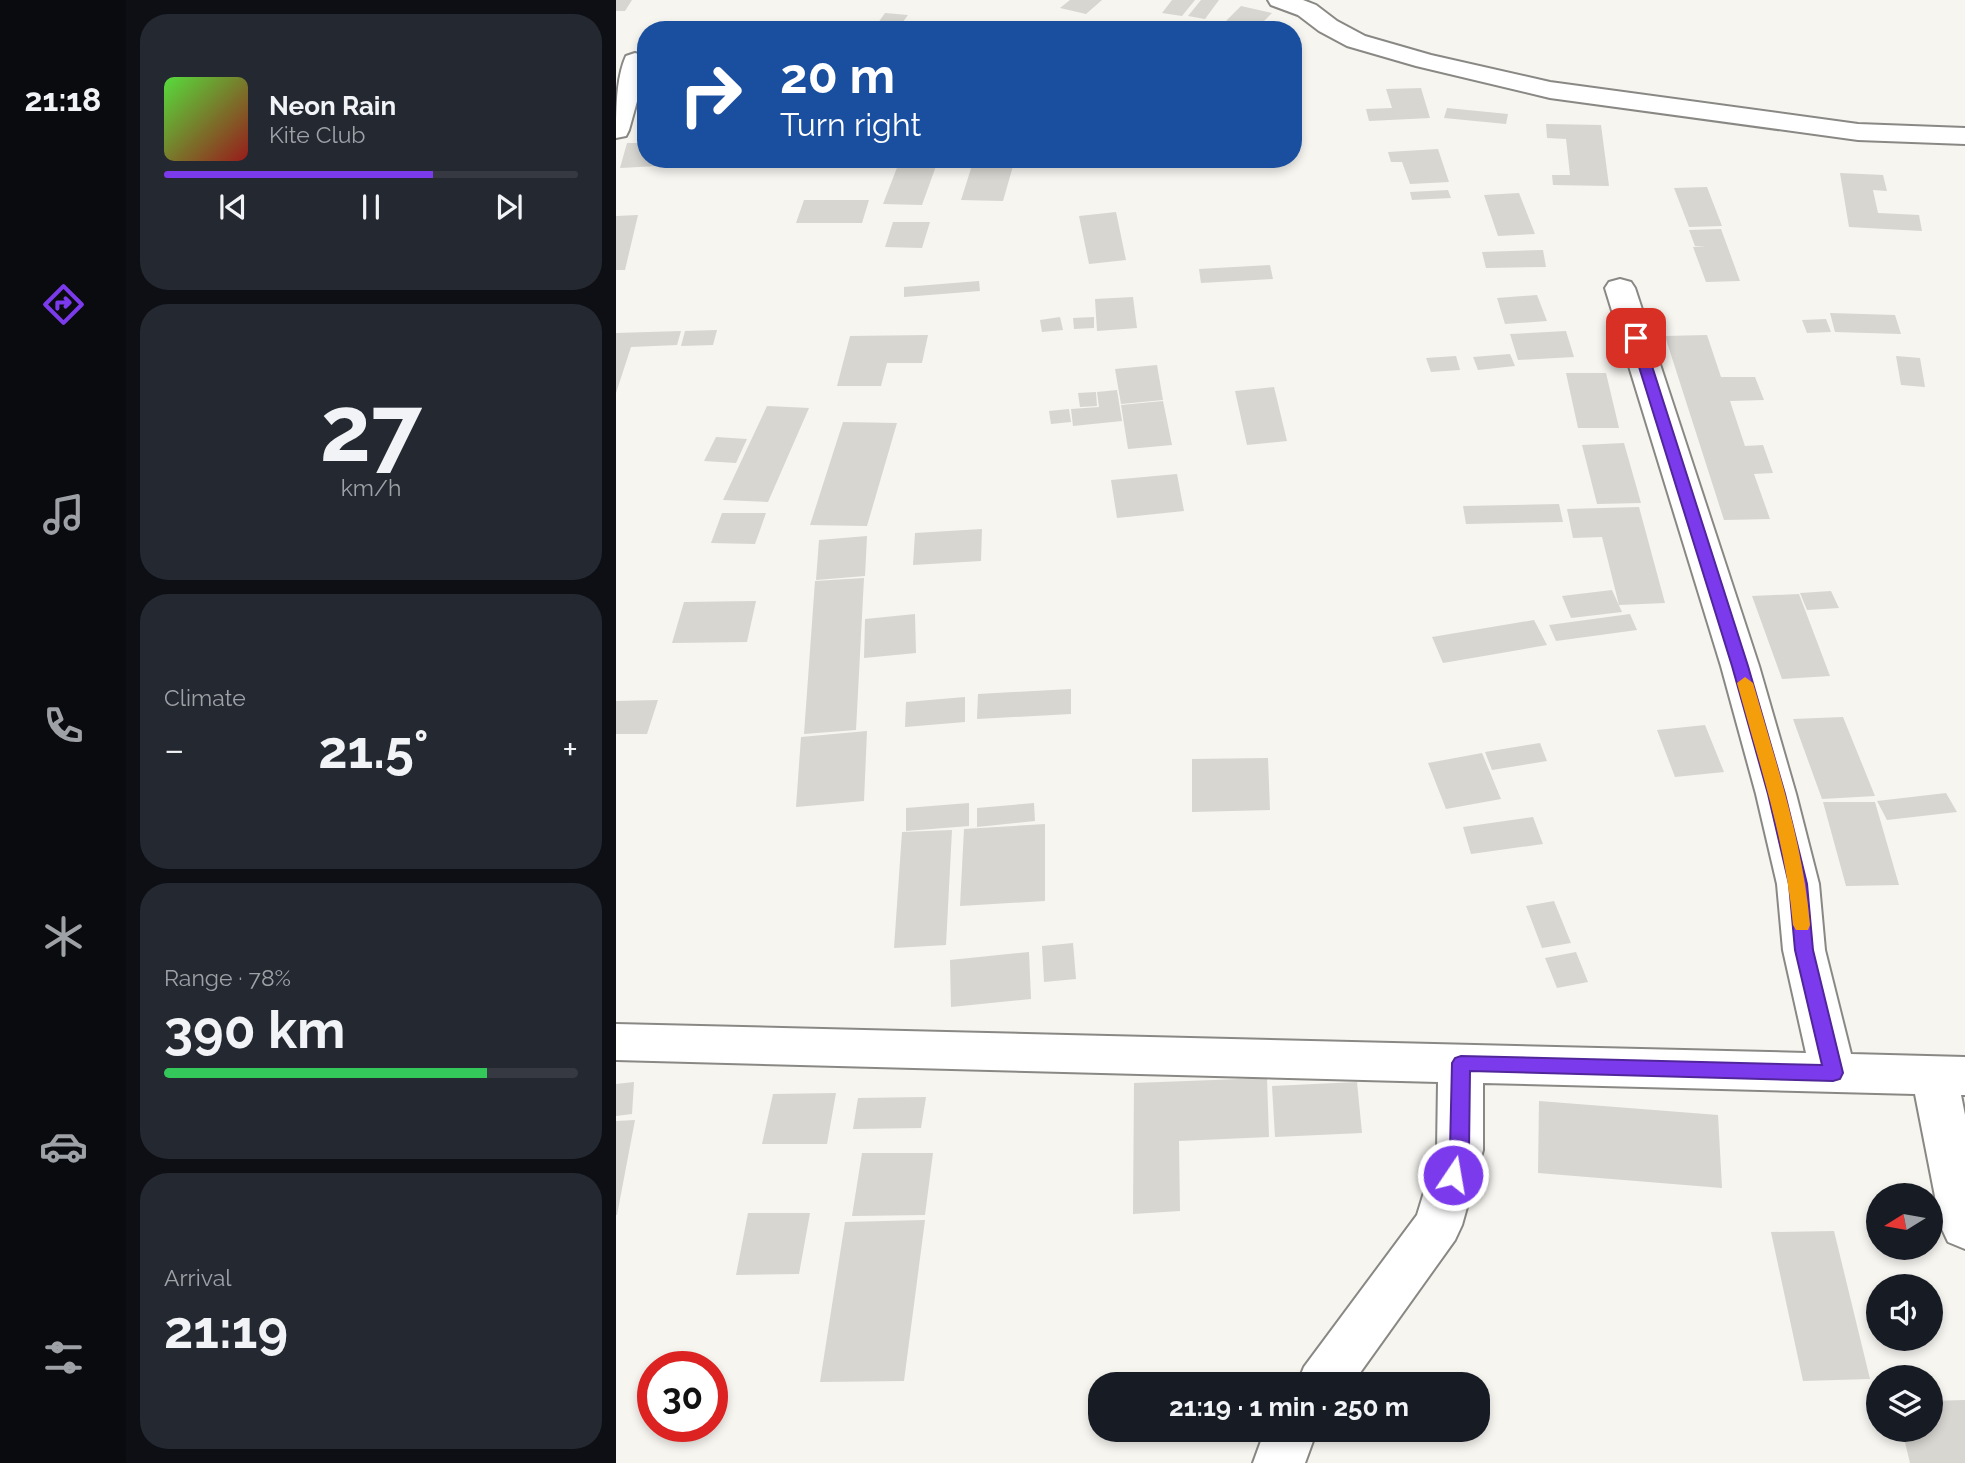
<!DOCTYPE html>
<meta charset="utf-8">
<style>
body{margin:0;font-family:Raleway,sans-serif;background:#242831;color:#f1f3f6;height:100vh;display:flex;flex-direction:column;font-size:26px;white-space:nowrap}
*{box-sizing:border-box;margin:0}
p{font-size:23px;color:#9ea1a6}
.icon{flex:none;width:38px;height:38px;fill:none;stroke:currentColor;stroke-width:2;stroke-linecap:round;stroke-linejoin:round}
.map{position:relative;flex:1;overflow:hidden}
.side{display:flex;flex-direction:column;gap:14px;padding:14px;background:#0d0f14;width:490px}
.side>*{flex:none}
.banner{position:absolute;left:21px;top:21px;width:665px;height:147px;border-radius:28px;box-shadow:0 4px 10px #0003;background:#1a4fa0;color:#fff;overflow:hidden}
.needle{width:46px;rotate:259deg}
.controls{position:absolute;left:1250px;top:1183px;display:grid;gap:14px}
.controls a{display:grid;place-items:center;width:77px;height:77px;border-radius:50%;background:#171b24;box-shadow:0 4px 10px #0003;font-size:35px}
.speed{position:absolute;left:21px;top:1351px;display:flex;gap:14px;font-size:35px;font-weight:700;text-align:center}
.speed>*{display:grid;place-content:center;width:91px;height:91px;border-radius:50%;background:#171b24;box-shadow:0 4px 10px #0003;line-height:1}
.speed .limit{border:10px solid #d22;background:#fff;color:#111}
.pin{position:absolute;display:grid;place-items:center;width:60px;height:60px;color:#fff;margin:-30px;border-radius:14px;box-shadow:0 4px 10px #0006}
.me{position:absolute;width:77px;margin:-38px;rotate:12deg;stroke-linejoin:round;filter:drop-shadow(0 0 5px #0008)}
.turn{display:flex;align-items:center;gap:24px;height:147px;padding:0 28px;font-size:32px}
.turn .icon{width:91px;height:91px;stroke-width:2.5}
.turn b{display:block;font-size:49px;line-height:60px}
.big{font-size:52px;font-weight:700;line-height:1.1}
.side .tile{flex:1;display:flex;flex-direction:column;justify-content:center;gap:10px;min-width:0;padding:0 24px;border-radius:28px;background:#242831}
.side .dial{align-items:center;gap:0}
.dial b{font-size:91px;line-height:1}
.song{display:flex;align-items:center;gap:21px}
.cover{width:84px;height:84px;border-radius:10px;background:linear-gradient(135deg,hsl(110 70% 55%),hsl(0 70% 35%))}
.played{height:7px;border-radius:4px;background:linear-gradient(90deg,#7c3aed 65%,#363941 65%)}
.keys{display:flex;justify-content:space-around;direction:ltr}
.heat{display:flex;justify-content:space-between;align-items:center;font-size:38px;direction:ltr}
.charge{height:10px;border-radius:5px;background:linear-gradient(90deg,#34c759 78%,#363941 0)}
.trip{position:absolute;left:472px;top:1372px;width:402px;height:70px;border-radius:28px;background:#171b24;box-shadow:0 4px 10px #0003;font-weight:700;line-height:70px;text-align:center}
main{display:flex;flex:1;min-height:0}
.dock{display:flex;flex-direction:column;width:126px;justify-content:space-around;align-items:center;background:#090b0e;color:#9ea1a6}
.dock .icon{width:49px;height:49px}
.dock .selected{color:#7c3aed}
.dock b{font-size:32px;color:#f1f3f6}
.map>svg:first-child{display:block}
</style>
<main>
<nav class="dock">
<b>21:18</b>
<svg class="icon selected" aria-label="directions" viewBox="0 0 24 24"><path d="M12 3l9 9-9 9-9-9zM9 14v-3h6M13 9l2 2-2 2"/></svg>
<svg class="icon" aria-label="music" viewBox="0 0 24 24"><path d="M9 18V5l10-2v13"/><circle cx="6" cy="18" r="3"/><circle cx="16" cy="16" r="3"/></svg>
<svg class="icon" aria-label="phone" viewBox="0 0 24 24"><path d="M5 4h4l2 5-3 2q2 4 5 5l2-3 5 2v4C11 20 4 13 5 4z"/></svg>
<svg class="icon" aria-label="climate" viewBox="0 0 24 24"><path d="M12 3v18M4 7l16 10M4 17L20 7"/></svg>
<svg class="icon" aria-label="car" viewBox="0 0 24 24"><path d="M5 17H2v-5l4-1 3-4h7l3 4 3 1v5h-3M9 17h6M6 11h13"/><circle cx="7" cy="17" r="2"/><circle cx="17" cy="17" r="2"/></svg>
<svg class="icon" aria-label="filters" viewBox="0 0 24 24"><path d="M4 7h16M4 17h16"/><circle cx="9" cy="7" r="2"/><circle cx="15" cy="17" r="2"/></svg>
</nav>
<section class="side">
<div class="tile">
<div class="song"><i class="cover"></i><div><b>Neon Rain</b><p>Kite Club</p></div></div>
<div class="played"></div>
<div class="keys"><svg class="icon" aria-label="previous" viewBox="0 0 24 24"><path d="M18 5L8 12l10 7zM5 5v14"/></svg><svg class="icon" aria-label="pause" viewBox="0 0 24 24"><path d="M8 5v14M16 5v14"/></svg><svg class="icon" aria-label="next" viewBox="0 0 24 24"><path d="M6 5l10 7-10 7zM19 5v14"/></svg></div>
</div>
<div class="tile dial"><b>27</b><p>km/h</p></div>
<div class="tile"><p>Climate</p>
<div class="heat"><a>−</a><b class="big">21.5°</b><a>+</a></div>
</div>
<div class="tile"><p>Range · 78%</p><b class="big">390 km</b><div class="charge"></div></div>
<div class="tile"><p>Arrival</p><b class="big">21:19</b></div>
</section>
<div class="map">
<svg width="1349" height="1463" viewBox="0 0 1349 1463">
<rect width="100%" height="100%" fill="#f6f5f0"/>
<!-- building -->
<path fill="#d7d6d1" d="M0 0H16L9 11H0Z
M454 0H486L470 14 444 8Z
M556 0H579L566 16 546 13Z
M585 0H603L589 19 572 16Z
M625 6 656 13 639 30H601Z
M269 13 292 15 281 30H257Z
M805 88 814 118 753 121 750 109 776 108 770 89Z
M831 108 892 114 890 124 828 118Z
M25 124H30V141L22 142Z
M930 124 985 125 993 186 937 185 936 175H954L950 139 931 138Z
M11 143H30V159H43L42 166 4 168Z
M822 149 833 182 794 184 786 162H775L772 152Z
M358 159H399L387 201 345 200Z
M282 165 320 166 306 205 267 204Z
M1224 173 1267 175 1271 191 1257 190 1262 213 1303 215 1306 231 1233 227Z
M1091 187 1106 226 1073 227 1058 188Z
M832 190 835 198 796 200 794 192Z
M903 193 919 234 882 236 868 195Z
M188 200H253L246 223H180Z
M500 212 510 260 473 264 463 216Z
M22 215 9 270H0V216Z
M277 222H314L306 248 269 247Z
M1105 229 1124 281 1090 282 1077 247 1090 246H1079L1073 230Z
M927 250 930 267 870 268 866 252Z
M654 265 657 279 585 283 583 269Z
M363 281 364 291 288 297V287Z
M921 295 931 321 889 324 881 298Z
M517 297 521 328 481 331 479 299Z
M1214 313 1279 315 1285 334 1219 332Z
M444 317 447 330 426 332 424 320Z
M478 317V328L458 329 457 318Z
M1210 319 1215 332 1191 333 1186 320Z
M101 330 97 345 65 346 69 331Z
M65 331 61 345 15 347 0 393V333Z
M950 331 958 357 902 360 894 334Z
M312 335 306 363H271L265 386H221L234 336Z
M1091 335 1105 377H1139L1148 400 1114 401 1129 446 1147 445 1157 473 1138 474 1154 519 1108 520 1049 336Z
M894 354 899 366 862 370 857 357Z
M840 356 844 370 815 372 810 358Z
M1280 356 1304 358 1309 387 1285 385Z
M541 365 547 400 505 404 499 369Z
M950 373H990L1003 428H962Z
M658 387 671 441 631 445 619 391Z
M501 390 506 421 457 426 455 409 483 407 481 392Z
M480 392 481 406 464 407 462 393Z
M547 401 556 445 512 449 505 405Z
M151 406 193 408 152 502 107 500Z
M453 409 455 422 435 424 433 411Z
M227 422 281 423 251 526 194 525Z
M100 437 131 439 120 463 88 461Z
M1008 443 1025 503 981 504 966 445Z
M561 474 568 511 501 518 495 480Z
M943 504 947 522 850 524 847 506Z
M1023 507 1049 603 1003 605 986 537 957 538 951 509Z
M106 513H150L139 544 95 543Z
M366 529 365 561 297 565 299 533Z
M251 536 249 576 200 580 203 540Z
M248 578 240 730 188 734 199 581Z
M996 590 1006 612 955 618 946 596Z
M1215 591 1223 608 1191 610 1184 593Z
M1183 594 1214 676 1166 679 1136 596Z
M140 601 131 642 56 643 68 602Z
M299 614 300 653 248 658 249 619Z
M1014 614 1021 630 940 641 933 625Z
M918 620 931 645 827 663 816 637Z
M455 689V714L361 719 362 694Z
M349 697V722L289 727 290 702Z
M42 700 31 734H0V701Z
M1227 717 1259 796 1206 799 1177 719Z
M1089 725 1108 772 1059 777 1041 730Z
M251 731 248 801 180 807 185 737Z
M924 743 931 761 876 770 869 752Z
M866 753 885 799 830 809 812 763Z
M652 758 654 810 576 812V759Z
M1330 793 1341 812 1271 820 1261 801Z
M1207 802H1259L1283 885 1230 886Z
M353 803V826L290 831V808Z
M418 803 419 821 361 827V808Z
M917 817 927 844 855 854 847 827Z
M429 824V901L344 906 348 829Z
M336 830 330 945 278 948 286 832Z
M938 901 955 943 926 948 910 906Z
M457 943 460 979 428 982 426 946Z
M413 952 415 999 335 1007 334 960Z
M960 952 972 982 941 988 929 958Z
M651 1078 653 1137 563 1141 564 1211 517 1214 518 1083Z
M18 1082 16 1114 0 1116V1084Z
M741 1082 746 1133 659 1137 656 1086Z
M220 1093 211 1144H146L157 1094Z
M310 1097 305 1128 237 1129 242 1098Z
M923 1101 1102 1115 1106 1188 922 1173Z
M19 1120 1 1215H0V1121Z
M246 1153H317L309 1215 236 1216Z
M132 1213H194L183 1274 120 1275Z
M309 1220 288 1381 204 1382 229 1222Z
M1218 1231 1254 1379 1187 1381 1155 1232Z
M1349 1400V1463H1294L1286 1430H1314V1401Z"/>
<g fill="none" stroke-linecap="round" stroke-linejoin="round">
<defs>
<path id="minor" d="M652 0H687L700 5 721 21 749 36 815 55 934 82 1242 124 1349 128V144L1242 140 934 98 800 66 731 46 703 31 682 15 655 5Z
M19 53 28 56 30 69 13 130 10 136 0 138C0 112 0 78 10 56Z
M1004 279 1015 282 1019 288 1143 666 1180 794 1203 884 1209 950 1235 1054 1349 1057V1095H1345L1349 1115V1249L1332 1242 1325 1227 1299 1094 867 1083V1150L846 1225 839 1240 736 1384H681L688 1367 801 1215 821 1150 822 1082 0 1060V1024L1190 1053 1167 950 1161 884 1140 794 1105 666 989 288 993 282Z
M649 1430H701L689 1463H637Z"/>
</defs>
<!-- minor casing -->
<use href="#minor" stroke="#898884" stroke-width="4"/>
<!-- minor -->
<use href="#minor" fill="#fff" fill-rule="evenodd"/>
</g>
<!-- route -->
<path fill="#7c3aed" stroke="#51269a" stroke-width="2" d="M1020 334 1027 338 1132 666 1169 794 1191 884 1197 950 1227 1073 1224 1079 1217 1081 854 1071 853 1150 844 1181 837 1183 830 1181 827 1175 834 1150 836 1063 839 1058 845 1056 1206 1065 1179 950 1173 884 1152 794 1116 666 1014 338Z"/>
<!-- slow -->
<path fill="#f59e0b" d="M1129 677 1137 683C1160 763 1187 842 1194 925L1192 930H1180L1177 925C1170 843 1143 763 1121 683Z"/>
</svg>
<div class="controls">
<a><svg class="needle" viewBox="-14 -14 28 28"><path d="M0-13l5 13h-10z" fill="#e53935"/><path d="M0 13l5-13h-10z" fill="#9ea1a6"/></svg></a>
<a><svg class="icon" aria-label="sound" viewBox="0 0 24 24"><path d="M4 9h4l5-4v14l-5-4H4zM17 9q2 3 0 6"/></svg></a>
<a><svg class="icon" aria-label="layers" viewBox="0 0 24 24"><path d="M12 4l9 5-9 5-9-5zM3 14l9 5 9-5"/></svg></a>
</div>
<div class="speed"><div class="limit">30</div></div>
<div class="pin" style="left:1020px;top:338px;background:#d93025"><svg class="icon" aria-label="arrive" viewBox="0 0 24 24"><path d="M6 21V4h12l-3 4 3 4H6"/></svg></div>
<svg class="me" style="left:837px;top:1175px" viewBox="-20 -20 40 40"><circle r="17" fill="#7c3aed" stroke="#fff" stroke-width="3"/><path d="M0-11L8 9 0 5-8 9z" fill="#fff"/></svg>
<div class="trip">21:19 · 1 min · 250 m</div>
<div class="banner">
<div class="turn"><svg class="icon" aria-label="right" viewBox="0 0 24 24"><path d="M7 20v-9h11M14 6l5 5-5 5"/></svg><div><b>20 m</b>Turn right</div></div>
</div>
</div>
</main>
